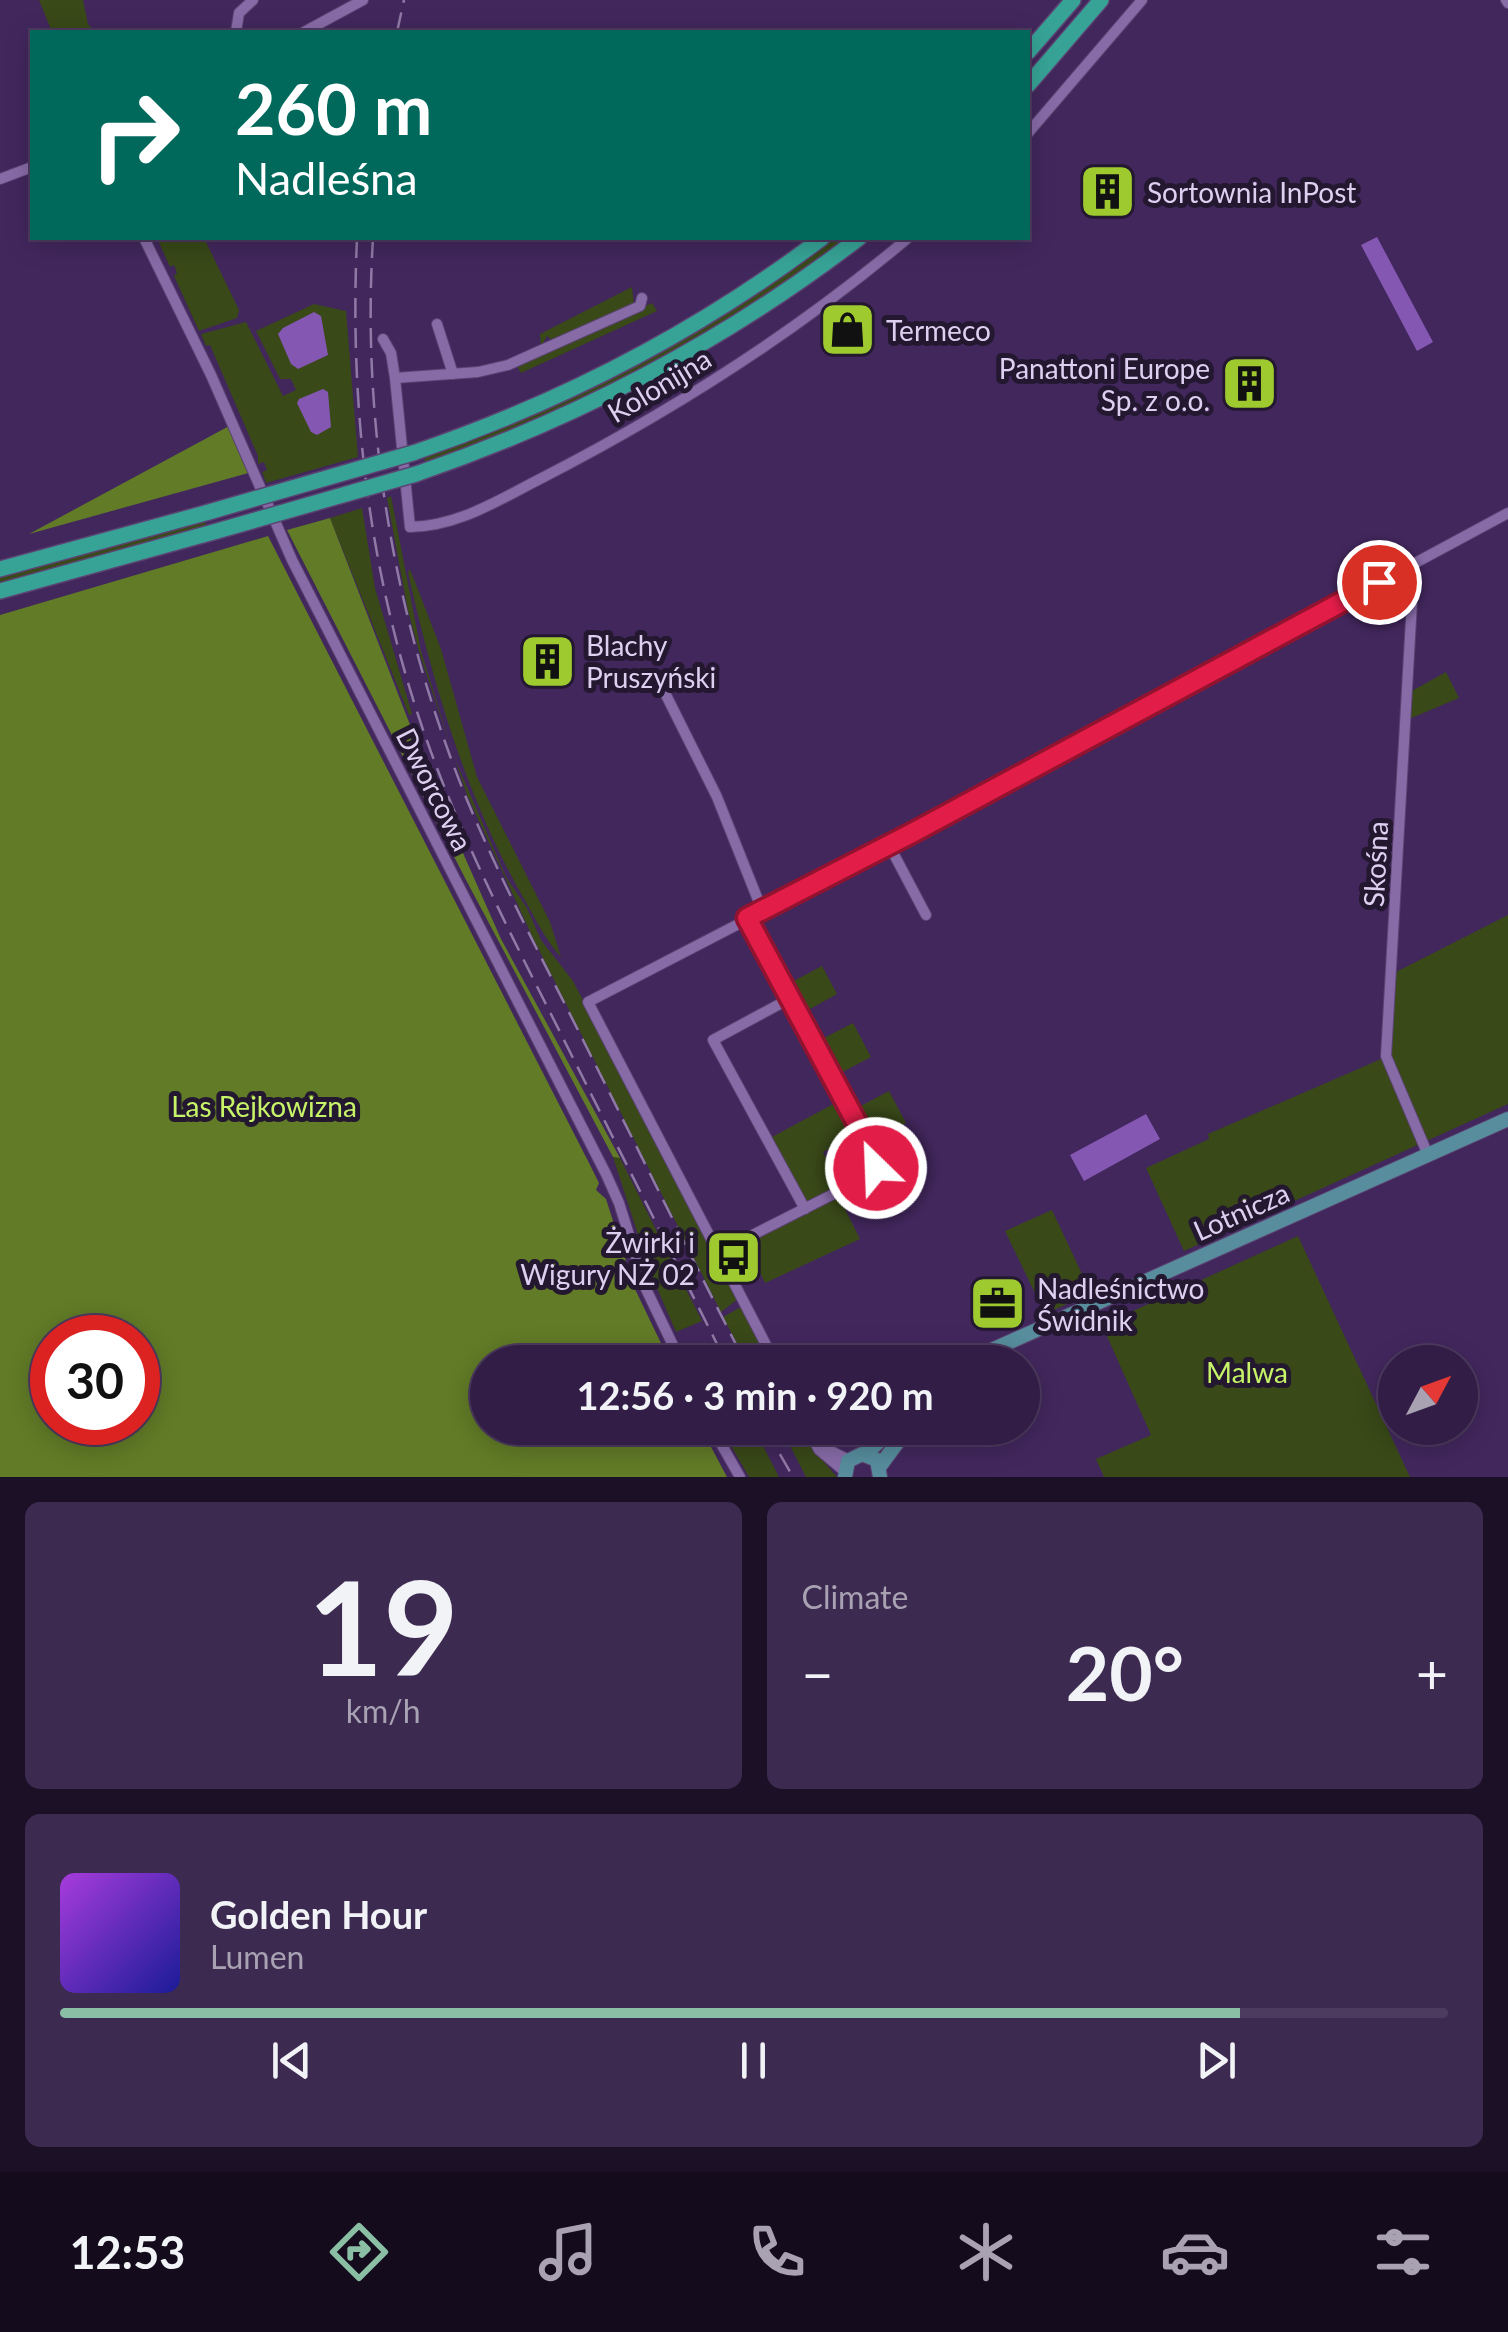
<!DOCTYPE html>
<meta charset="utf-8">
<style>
body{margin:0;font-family:Lato,sans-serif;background:#3d2a51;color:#f1f3f6;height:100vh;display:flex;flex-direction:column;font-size:38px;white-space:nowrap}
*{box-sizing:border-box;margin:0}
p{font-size:32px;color:#a8a2b3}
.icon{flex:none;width:55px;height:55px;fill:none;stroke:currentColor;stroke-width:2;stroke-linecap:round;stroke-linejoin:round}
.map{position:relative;height:1477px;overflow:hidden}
.drawer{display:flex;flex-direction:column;gap:25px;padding:25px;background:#1c1026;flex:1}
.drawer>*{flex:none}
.banner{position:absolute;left:30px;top:30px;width:1000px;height:210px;border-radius:0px;box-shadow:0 5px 25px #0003,0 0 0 2px #4d3b5f;background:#00695c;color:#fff;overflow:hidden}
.needle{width:65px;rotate:49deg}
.controls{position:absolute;left:1378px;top:1345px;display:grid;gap:20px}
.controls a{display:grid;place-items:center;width:100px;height:100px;border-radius:50%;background:#321d46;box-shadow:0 5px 25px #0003,0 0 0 2px #4d3b5f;font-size:50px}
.speed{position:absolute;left:30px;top:1315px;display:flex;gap:20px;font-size:50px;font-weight:700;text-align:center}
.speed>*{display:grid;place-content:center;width:130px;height:130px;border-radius:50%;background:#321d46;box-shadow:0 5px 25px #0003,0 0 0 2px #4d3b5f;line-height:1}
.speed .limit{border:15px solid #d22;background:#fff;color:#111}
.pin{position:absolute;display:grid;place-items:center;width:85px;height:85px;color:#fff;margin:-42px;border:5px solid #fff;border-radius:50%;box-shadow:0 2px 10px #0007}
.me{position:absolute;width:110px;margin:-55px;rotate:336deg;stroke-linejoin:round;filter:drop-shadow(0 0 8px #0008)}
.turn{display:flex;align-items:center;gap:35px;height:210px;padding:0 40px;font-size:45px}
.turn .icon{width:130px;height:130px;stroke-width:2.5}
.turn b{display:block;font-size:70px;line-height:85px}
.big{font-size:75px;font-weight:700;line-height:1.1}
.drawer .card{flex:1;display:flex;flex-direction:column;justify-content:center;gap:15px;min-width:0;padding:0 35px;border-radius:15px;background:#3d2a51}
.drawer .dial{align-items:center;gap:0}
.dial b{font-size:130px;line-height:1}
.song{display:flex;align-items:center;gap:30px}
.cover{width:120px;height:120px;border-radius:15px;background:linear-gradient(135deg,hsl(280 70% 55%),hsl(240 70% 35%))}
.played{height:10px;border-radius:5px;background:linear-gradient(90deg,#8abfa5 85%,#4d3b5f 85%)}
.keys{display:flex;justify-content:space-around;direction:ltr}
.heat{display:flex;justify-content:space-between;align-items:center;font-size:55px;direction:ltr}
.drawer .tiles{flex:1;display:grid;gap:25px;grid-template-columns:1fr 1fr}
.card:last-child{grid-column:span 2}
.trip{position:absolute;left:470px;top:1345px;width:570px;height:100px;border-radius:50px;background:#321d46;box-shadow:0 5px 25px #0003,0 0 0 2px #4d3b5f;font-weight:700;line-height:100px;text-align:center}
.menu{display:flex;height:160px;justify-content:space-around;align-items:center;background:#140c1c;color:#a8a2b3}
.menu .icon{width:70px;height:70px}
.menu .selected{color:#8abfa5}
.menu b{font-size:45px;color:#f1f3f6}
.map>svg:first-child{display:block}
</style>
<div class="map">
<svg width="1508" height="1477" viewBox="0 0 1508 1477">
<rect width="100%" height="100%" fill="#42275d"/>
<!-- green -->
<path fill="#394918" d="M39 0H83L88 24 95 32H52Z
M157 238H204L239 310 237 318 199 331 174 276 177 273 174 265 170 267Z
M829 238H851L700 340 514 432 426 463 423 455 510 422Z
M632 287 634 305 554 342 547 336 541 347 540 334Z
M652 303 657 311 521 373 517 366Z
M314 304 346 311 358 457 266 483 262 472 267 470 264 462 258 464V456L210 345 206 346 201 334 246 322 283 396 296 390 291 379H280L256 331Z
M391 496 421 651 454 757 506 877 527 908 541 940 573 981 738 1299 721 1312 533 938 467 795 421 658 408 611 387 498Z
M362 508 375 588 412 714 409 715 330 518Z
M204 518 207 528 0 587V574Z
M410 569 441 649 477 777 550 922 561 957C545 940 536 919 524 899 466 797 434 687 408 573Z
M1446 672 1459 698 1409 719 1410 692Z
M1508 915V1104L1184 1251 1146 1168 1209 1139 1208 1134 1388 1056 1394 973Z
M822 966 837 994 803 1013 788 984Z
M853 1023 871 1057 837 1075 818 1041Z
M889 1091 906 1123 872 1141 855 1109Z
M839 1101 856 1134 823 1152 840 1185 806 1203 772 1137Z
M613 1157 620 1158 702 1321 676 1332 650 1272Z
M839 1197 860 1239 765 1283 746 1244Z
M1052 1210 1091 1293 1045 1314 1005 1231Z
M1298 1236 1410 1477H1104L1096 1459 1151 1435 1102 1325Z
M739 1308H743L770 1362H747L723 1317Z
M724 1428H754L779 1477H749L722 1430Z
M781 1428H802L817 1454 837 1477H806Z"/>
<!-- forest -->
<path fill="#617b27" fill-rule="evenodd" d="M231 425 252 472 29 534Z
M330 518 436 792 501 939 620 1158 613 1157 465 878 287 530Z
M268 536 587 1159 599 1183 596 1190 606 1199 635 1289 670 1362H488V1428H701L727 1477H0V615ZM52 1338H138V1422H52Z"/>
<!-- water -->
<path fill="#8457b2" d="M1377 237 1433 342 1417 351 1361 245Z
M314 312 321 316 328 355 298 369 291 364 278 334 283 328Z
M323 389 328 392 331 427 317 435 311 432 297 403 299 399Z
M1146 1114 1160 1139 1084 1181 1070 1155Z"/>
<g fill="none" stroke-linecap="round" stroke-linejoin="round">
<defs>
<path id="minor" d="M1506 0 1508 3
M236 32 239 13 253 0
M304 32 363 0
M1028 133 1142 0
M0 179 32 167
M144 238 211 375 292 560 606 1174 619 1203 646 1289 681 1362
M642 298 640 306 508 365 478 372 395 378 410 527C458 526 497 501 538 480 669 413 795 333 908 238
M437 324 453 374
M383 339 391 353 395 378
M1406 568 1412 602 1386 1056 1428 1155
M660 683 717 797 762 910
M889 845 926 915
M789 999 713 1040 805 1209
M719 1252 871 1175 876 1168V1159L747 918
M775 1362 588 1002 914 833 1508 513
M712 1428 740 1477
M807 1428 819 1450 844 1471
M821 1446 849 1460"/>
<path id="major" d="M965 1362 1508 1119
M866 1454 893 1428
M880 1466 908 1428
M845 1477 848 1461 862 1454 877 1460 880 1477"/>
<path id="highway" d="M1028 52 1073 0
M1028 85 1101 0
M413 453C560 403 699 331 822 238
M416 474C576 419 725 341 859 238
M0 569 209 512
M0 591 217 531"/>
</defs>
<!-- minor casing -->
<use href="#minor" stroke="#5b4372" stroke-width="12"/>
<!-- major casing -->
<use href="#major" stroke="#5b4372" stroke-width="16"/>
<!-- highway casing -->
<use href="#highway" stroke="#5b4372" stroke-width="18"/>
<!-- minor -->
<use href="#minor" stroke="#876ba7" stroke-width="10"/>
<!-- major -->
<use href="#major" stroke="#578d9d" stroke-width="14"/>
<!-- highway -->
<use href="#highway" stroke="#37a397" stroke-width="15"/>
<!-- rail -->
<path stroke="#8f7aa6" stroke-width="2.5" stroke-dasharray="20 10" stroke-linecap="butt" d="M397 32 404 0
M357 238C350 389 365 540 409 686 445 807 503 919 560 1032 615 1142 671 1252 726 1362
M373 238C361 428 395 623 467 800 503 886 547 968 589 1052 641 1155 692 1259 745 1362
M765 1428 793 1477"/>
<defs>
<path id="highway-bridge" d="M209 512 413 453
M217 531 416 474"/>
</defs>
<!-- highway-bridge casing -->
<use href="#highway-bridge" stroke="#5b4372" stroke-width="18" stroke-linecap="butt"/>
<!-- highway-bridge -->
<use href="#highway-bridge" stroke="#37a397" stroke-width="15"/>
</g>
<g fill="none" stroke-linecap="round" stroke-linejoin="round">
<defs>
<path id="route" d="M876 1168V1159L747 918 914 832 1379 582"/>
</defs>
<!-- route casing -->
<use href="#route" stroke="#92132f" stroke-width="25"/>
<!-- route -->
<use href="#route" stroke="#e11d48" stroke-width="18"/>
</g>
<!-- icons -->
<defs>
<symbol id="building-square" viewBox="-11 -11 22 22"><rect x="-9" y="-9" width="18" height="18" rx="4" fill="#9eca2f" stroke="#231830"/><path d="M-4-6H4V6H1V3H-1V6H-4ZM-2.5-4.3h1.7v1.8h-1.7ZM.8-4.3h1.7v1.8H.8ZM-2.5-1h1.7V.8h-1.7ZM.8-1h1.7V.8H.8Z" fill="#111"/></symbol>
<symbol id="shop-square" viewBox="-11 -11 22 22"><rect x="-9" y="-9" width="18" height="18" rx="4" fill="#9eca2f" stroke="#231830"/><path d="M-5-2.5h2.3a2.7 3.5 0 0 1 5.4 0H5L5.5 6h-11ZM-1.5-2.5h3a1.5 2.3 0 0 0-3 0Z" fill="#111"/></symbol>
<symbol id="bus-square" viewBox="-11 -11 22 22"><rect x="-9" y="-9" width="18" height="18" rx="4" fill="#9eca2f" stroke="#231830"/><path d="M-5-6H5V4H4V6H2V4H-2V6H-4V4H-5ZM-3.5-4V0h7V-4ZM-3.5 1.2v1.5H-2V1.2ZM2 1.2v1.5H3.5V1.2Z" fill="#111"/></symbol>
<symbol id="office-square" viewBox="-11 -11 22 22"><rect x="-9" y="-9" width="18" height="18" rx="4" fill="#9eca2f" stroke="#231830"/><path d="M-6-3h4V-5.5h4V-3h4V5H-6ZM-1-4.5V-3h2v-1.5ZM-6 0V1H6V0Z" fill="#111"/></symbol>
</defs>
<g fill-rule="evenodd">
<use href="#building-square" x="1076" y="160" width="63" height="63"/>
<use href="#shop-square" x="816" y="298" width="63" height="63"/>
<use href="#building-square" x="1218" y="352" width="63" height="63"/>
<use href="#building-square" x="516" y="630" width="63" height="63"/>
<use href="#bus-square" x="702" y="1226" width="63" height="63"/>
<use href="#office-square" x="966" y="1272" width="63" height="63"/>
</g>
<g text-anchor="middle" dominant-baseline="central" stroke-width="10" stroke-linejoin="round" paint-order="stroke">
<!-- poi labels -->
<g font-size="28" fill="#ddcff0" stroke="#231830" text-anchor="start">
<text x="1147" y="192">Sortownia InPost</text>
<text x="886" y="330">Termeco</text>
<text x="1210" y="368" text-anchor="end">Panattoni Europe<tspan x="1210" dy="32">Sp. z o.o.</tspan></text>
<text x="586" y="645">Blachy<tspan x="586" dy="32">Pruszyński</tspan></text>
<text x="695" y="1242" text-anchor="end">Żwirki i<tspan x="695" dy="32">Wigury NŻ 02</tspan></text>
<text x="1037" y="1288">Nadleśnictwo<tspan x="1037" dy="32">Świdnik</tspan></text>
</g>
<!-- street labels -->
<g font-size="28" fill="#ddcff0" stroke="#231830">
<text transform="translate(659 385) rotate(-31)">Kolonijna</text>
<text transform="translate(435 789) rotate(63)">Dworcowa</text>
<text transform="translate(1375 864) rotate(-87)">Skośna</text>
<text transform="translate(1241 1211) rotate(-24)">Lotnicza</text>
</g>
<!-- park labels -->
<g font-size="28" fill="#c6f368" stroke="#231830">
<text x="264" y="1106">Las Rejkowizna</text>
<text x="1247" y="1372">Malwa</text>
</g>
</g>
</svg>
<div class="controls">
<a><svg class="needle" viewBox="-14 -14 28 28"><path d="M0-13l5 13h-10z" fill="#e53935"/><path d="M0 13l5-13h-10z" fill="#a8a2b3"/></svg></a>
</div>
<div class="speed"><div class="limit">30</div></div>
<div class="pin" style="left:1379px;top:582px;background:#d93025"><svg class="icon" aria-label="arrive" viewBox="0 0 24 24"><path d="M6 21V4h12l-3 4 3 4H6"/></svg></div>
<svg class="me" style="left:876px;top:1168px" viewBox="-20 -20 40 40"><circle r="17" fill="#e11d48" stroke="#fff" stroke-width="3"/><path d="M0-11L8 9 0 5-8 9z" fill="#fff"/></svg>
<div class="trip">12:56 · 3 min · 920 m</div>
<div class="banner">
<div class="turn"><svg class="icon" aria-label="right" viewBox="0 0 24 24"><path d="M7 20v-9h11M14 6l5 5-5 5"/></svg><div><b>260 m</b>Nadleśna</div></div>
</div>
</div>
<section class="drawer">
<div class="tiles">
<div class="card dial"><b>19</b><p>km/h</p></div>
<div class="card"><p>Climate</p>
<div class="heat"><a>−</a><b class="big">20°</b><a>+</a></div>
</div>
<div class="card">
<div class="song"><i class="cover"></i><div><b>Golden Hour</b><p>Lumen</p></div></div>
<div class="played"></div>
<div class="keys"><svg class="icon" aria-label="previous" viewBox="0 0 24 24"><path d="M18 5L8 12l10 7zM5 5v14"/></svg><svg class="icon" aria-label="pause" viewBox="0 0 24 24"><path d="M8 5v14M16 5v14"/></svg><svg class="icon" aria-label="next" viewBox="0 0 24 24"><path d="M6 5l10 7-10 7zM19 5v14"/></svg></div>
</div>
</div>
</section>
<nav class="menu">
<b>12:53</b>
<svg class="icon selected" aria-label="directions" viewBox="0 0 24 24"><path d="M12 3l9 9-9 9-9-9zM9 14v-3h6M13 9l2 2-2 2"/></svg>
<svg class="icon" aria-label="music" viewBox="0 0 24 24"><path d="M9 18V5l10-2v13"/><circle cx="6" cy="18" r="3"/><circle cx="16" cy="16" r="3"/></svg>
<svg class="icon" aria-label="phone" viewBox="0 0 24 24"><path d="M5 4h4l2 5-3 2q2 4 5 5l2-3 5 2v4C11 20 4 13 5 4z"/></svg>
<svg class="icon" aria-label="climate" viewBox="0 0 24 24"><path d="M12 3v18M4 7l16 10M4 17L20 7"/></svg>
<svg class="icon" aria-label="car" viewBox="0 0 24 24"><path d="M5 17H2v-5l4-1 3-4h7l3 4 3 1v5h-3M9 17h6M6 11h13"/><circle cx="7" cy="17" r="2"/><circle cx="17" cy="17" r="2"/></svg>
<svg class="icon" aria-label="filters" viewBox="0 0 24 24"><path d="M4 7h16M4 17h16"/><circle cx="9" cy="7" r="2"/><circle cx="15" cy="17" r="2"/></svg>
</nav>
